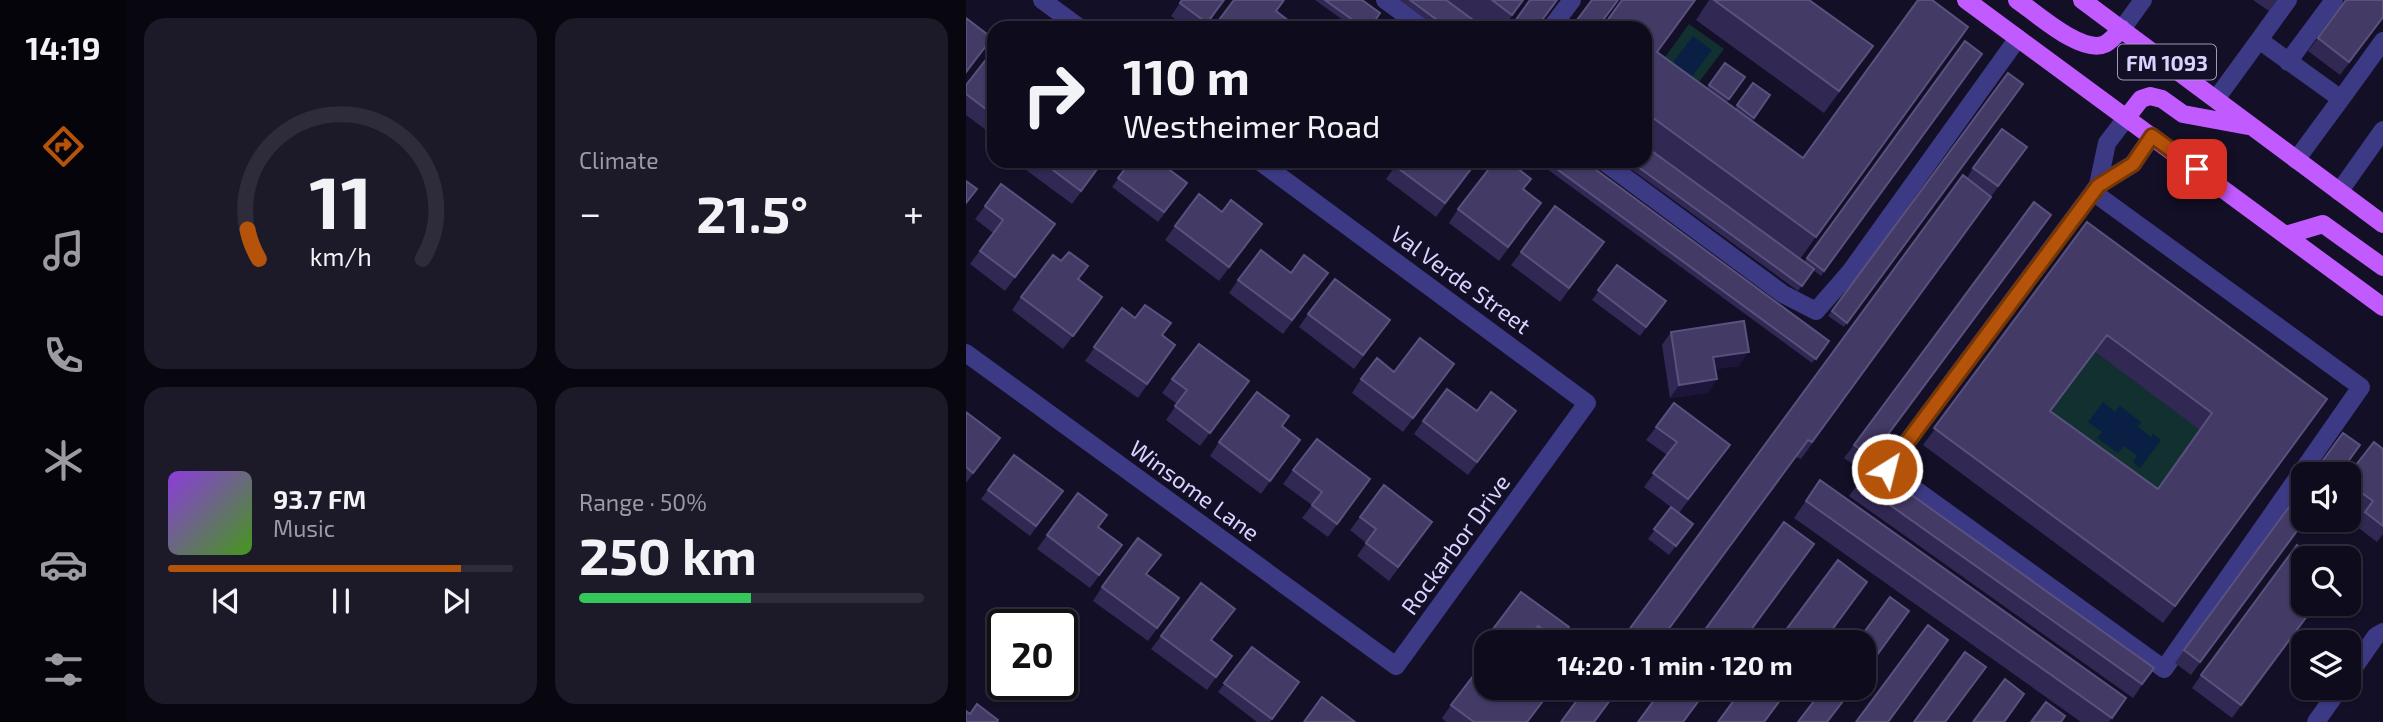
<!DOCTYPE html>
<meta charset="utf-8">
<style>
body{margin:0;font-family:"Exo 2",sans-serif;background:#1c1929;color:#f1f3f6;height:100vh;display:flex;flex-direction:column;font-size:26px;white-space:nowrap}
*{box-sizing:border-box;margin:0}
p{font-size:23px;color:#9b9ba3}
.icon{flex:none;width:38px;height:38px;fill:none;stroke:currentColor;stroke-width:2;stroke-linecap:round;stroke-linejoin:round}
.map{position:relative;flex:1;overflow:hidden}
.side{display:flex;flex-direction:column;gap:18px;padding:18px;background:#08060f;width:840px}
.side>*{flex:none}
.top-card{position:absolute;left:21px;top:21px;width:665px;height:147px;border-radius:21px;box-shadow:0 2px 5px #0004,0 0 0 2px #2e2b3b;background:#0e0b1c;color:#f1f3f6;overflow:hidden}
.tools{position:absolute;left:1325px;top:462px;display:grid;gap:14px}
.tools a{display:grid;place-items:center;width:70px;height:70px;border-radius:14px;background:#0e0b1c;box-shadow:0 2px 5px #0004,0 0 0 2px #2e2b3b;font-size:35px}
.speed{position:absolute;left:21px;top:609px;display:flex;gap:14px;font-size:35px;font-weight:700;text-align:center}
.speed>*{display:grid;place-content:center;width:91px;height:91px;border-radius:50%;background:#0e0b1c;box-shadow:0 2px 5px #0004,0 0 0 2px #2e2b3b;line-height:1}
.speed .limit{border:4px solid #111;border-radius:10px;background:#fff;color:#111}
.pin{position:absolute;display:grid;place-items:center;width:60px;height:60px;color:#fff;margin:-30px;border-radius:14px;box-shadow:0 4px 10px #0006}
.me{position:absolute;width:77px;margin:-38px;rotate:36deg;stroke-linejoin:round;filter:drop-shadow(0 0 5px #0008)}
.turn{display:flex;align-items:center;gap:24px;height:147px;padding:0 21px;font-size:32px}
.turn .icon{width:91px;height:91px;stroke-width:2.5}
.turn b{display:block;font-size:49px;line-height:60px}
.big{font-size:52px;font-weight:700;line-height:1.1}
.side .tile{flex:1;display:flex;flex-direction:column;justify-content:center;gap:10px;min-width:0;padding:0 24px;border-radius:21px;background:#1c1929}
.side .dial{align-items:center;gap:0}
.dial svg{height:182px;overflow:visible;fill:none;stroke:#2e2b3b;stroke-width:7;stroke-linecap:round;text-anchor:middle}
.dial text{fill:#f1f3f6;stroke:none}
.song{display:flex;align-items:center;gap:21px}
.cover{width:84px;height:84px;border-radius:10px;background:linear-gradient(135deg,hsl(270 70% 55%),hsl(100 70% 35%))}
.played{height:7px;border-radius:4px;background:linear-gradient(90deg,#b45309 85%,#2e2b3b 85%)}
.keys{display:flex;justify-content:space-around;direction:ltr}
.heat{display:flex;justify-content:space-between;align-items:center;font-size:38px;direction:ltr}
.charge{height:10px;border-radius:5px;background:linear-gradient(90deg,#34c759 50%,#2e2b3b 0)}
.side .tiles{flex:1;display:grid;gap:18px;grid-template-columns:repeat(2,1fr)}
.trip{position:absolute;left:508px;top:630px;width:402px;height:70px;border-radius:21px;background:#0e0b1c;box-shadow:0 2px 5px #0004,0 0 0 2px #2e2b3b;font-weight:700;line-height:70px;text-align:center}
main{display:flex;flex:1;min-height:0}
.dock{display:flex;flex-direction:column;width:126px;justify-content:space-around;align-items:center;background:#06040b;color:#9b9ba3}
.dock .icon{width:49px;height:49px}
.dock .current{color:#b45309}
.dock b{font-size:32px;color:#f1f3f6}
.map>svg:first-child{display:block}
</style>
<main>
<nav class="dock">
<b>14:19</b>
<svg class="icon current" aria-label="directions" viewBox="0 0 24 24"><path d="M12 3l9 9-9 9-9-9zM9 14v-3h6M13 9l2 2-2 2"/></svg>
<svg class="icon" aria-label="music" viewBox="0 0 24 24"><path d="M9 18V5l10-2v13"/><circle cx="6" cy="18" r="3"/><circle cx="16" cy="16" r="3"/></svg>
<svg class="icon" aria-label="phone" viewBox="0 0 24 24"><path d="M5 4h4l2 5-3 2q2 4 5 5l2-3 5 2v4C11 20 4 13 5 4z"/></svg>
<svg class="icon" aria-label="climate" viewBox="0 0 24 24"><path d="M12 3v18M4 7l16 10M4 17L20 7"/></svg>
<svg class="icon" aria-label="car" viewBox="0 0 24 24"><path d="M5 17H2v-5l4-1 3-4h7l3 4 3 1v5h-3M9 17h6M6 11h13"/><circle cx="7" cy="17" r="2"/><circle cx="17" cy="17" r="2"/></svg>
<svg class="icon" aria-label="filters" viewBox="0 0 24 24"><path d="M4 7h16M4 17h16"/><circle cx="9" cy="7" r="2"/><circle cx="15" cy="17" r="2"/></svg>
</nav>
<section class="side">
<div class="tiles">
<div class="tile dial"><svg viewBox="0 0 100 80">
<path d="M14 69A42 42 0 1 1 86 69"/>
<path d="M14 69A42 42 0 0 1 9 56" stroke="#b45309"/>
<text x="50" y="56" font-size="32" font-weight="700">11</text>
<text x="50" y="72" font-size="11">km/h</text>
</svg></div>
<div class="tile"><p>Climate</p>
<div class="heat"><a>−</a><b class="big">21.5°</b><a>+</a></div>
</div>
<div class="tile">
<div class="song"><i class="cover"></i><div><b>93.7 FM</b><p>Music</p></div></div>
<div class="played"></div>
<div class="keys"><svg class="icon" aria-label="previous" viewBox="0 0 24 24"><path d="M18 5L8 12l10 7zM5 5v14"/></svg><svg class="icon" aria-label="pause" viewBox="0 0 24 24"><path d="M8 5v14M16 5v14"/></svg><svg class="icon" aria-label="next" viewBox="0 0 24 24"><path d="M6 5l10 7-10 7zM19 5v14"/></svg></div>
</div>
<div class="tile"><p>Range · 50%</p><b class="big">250 km</b><div class="charge"></div></div>
</div>
</section>
<div class="map">
<svg width="1417" height="722" viewBox="0 0 1417 722">
<rect width="100%" height="100%" fill="#130f26"/>
<!-- green -->
<path fill="#12302f" d="M723 24 758 49 721 98 687 74Z
M1129 352 1235 430 1180 506 1072 428Z"/>
<!-- water -->
<path fill="#0a1f44" d="M727 36 746 50 718 87 699 73Z
M1137 402 1149 412 1154 406 1175 422 1172 427 1185 437 1187 434 1195 440 1174 468 1167 462 1171 456 1158 446 1152 453 1131 438 1136 432 1122 422Z"/>
<g fill="none" stroke-linecap="round" stroke-linejoin="round">
<!-- minor -->
<path stroke="#3d3a85" stroke-width="18" d="M76 0 114 28
M419 0 457 28
M585 28 606 0
M1156 29 1177 0
M1293 40 1322 0
M1322 62 1368 0
M1250 99 1293 40 1375 99 1330 160
M1375 99 1417 41
M637 161 817 294 850 311 884 272 1052 38
M1132 185 1167 164 1186 136
M1127 192 921 469 1198 669 1395 387 1127 192 1132 185 1141 143 1161 117
M1373 192 1417 130
M0 353 430 666 621 403 293 161
M1382 676 1410 636 1417 632
M1350 722 1374 688"/>
<!-- major -->
<path stroke="#c25bff" stroke-width="18" d="M1000 0 1417 307
M1051 0C1070 13 1116 55 1139 44 1145 41 1151 33 1156 29
M1116 0 1417 224
M1161 117 1175 99 1184 96 1196 99 1217 114 1282 126
M1320 235 1357 224 1417 267"/>
</g>
<!-- wall -->
<path fill="#312854" fill-rule="evenodd" d="M216 0H258L238 28H221L205 16Z
M349 0H396L404 28H388Z
M434 0H558L537 28H472Z
M743 0H843L891 68 858 113 730 20Z
M1287 0H1311L1303 11Z
M1417 18 1374 75 1342 51 1352 38Z
M679 28 692 53 741 88 759 63 779 77 761 102 769 109 787 83 804 95 786 121 837 158 986 49 834 259 679 145Z
M999 41 1016 54 855 276 847 270 832 291 654 161H679L838 262Z
M28 68V136L0 115V85Z
M1042 73 1057 84 878 327 862 316Z
M1061 147 835 459 830 457 1007 168Z
M48 161H138L106 204Z
M165 161 221 183 192 222 146 187Z
M399 161H414L408 168Z
M512 161 470 217 420 179 429 166Z
M570 161H618L863 341 846 363Z
M557 189 566 216 533 261 483 223 492 209Z
M19 206 89 224 39 291 4 264 27 233 9 219Z
M256 212 296 224 253 281 199 240 209 226Z
M1121 222 1349 416 1197 623 957 445ZM1129 352 1234 430 1192 489 1085 412Z
M1076 228 896 471 878 458 888 445Z
M555 252 628 256 594 302 545 265Z
M95 261 122 266 113 279 136 297 97 349 46 310 55 297Z
M651 265 700 301 674 336 626 300Z
M325 273H362L317 334 263 293 272 280Z
M156 308 209 345 172 398 119 361Z
M342 314 414 334 388 369 333 327Z
M705 332 773 366 749 369 751 379 741 393 704 398 696 345Z
M428 372 478 377 437 432 386 393 395 379Z
M206 379 283 381 234 446 200 420 211 404 196 393Z
M511 411H550L502 475 448 434 457 421Z
M0 412 24 451 0 483Z
M316 426 334 440 295 494 244 456 253 442Z
M690 427 764 445 713 513 678 487 701 455 680 440Z
M1417 449V534L1411 542 1390 526 1397 515 1382 504V475Z
M48 455 97 491 64 536 15 499Z
M905 466 1188 668 1167 698 883 496Z
M327 470 404 479 362 537 336 518 346 505 317 484Z
M854 480 1160 698 1143 722H1115L828 518Z
M1337 488 1340 520 1225 675 1209 663Z
M705 507 727 524 703 555 682 539Z
M394 517 466 522 423 581 391 556 400 543 384 530Z
M133 527 146 558 124 588 71 549 81 535Z
M181 575 213 598 182 641 127 601 136 587Z
M555 592 603 627 592 642H575L566 635 561 642H520V644L518 642Z
M1351 604 1266 718 1226 688 1235 675Z
M195 636 246 640 266 656 241 690 185 649Z
M286 647 333 682 304 722H291L252 692Z
M583 693 561 722H480L476 718 485 705 543 695Z"/>
<!-- shaded-wall -->
<path fill="#1d163a" d="M783 352 773 366 738 371 747 357Z
M751 379 741 393 704 398 713 385Z"/>
<!-- building -->
<path fill="#433a66" stroke="#5a527e" stroke-width="2" fill-rule="evenodd" d="M216 0H258L241 23 214 3Z
M268 0H318L310 11 327 24 325 28H247Z
M359 0H396L414 13 404 28H398Z
M444 0H480L518 28H482Z
M526 0H557L546 15Z
M564 0H591L570 28H544Z
M626 0H652L631 28H605Z
M656 0H729L691 52 837 158 952 0H966L1002 27 850 237 679 112V28H636Z
M748 0H843L907 46 873 91Z
M1380 0H1417V17L1383 62 1352 38Z
M0 18 26 38 0 72Z
M999 41 1016 54 858 271 841 258Z
M19 61 28 68V115L0 94V85Z
M759 63 779 77 763 99 743 85Z
M1042 73 1057 84 881 323 866 311Z
M787 83 804 95 788 118 771 105Z
M1036 129 1061 147 1032 186 1007 168Z
M679 146 848 269 836 286 664 161H679Z
M75 161H137L115 191Z
M165 161H192L221 183 198 212 152 178Z
M432 161H511L479 203 429 166Z
M529 161H542L565 179 557 189 575 203 542 247 492 209Z
M580 161H618L863 341 850 359Z
M997 175 1025 197 846 442 842 440 693 642H654Z
M0 181 11 189 0 203Z
M35 184 89 224 49 277 14 251 37 220 19 206Z
M233 194 256 212 265 200 296 224 263 267 209 226Z
M1068 202 1085 215 905 457 888 445Z
M589 206 638 242 603 288 555 252Z
M1121 222 1361 399 1209 606 968 428ZM1141 335 1246 413 1192 489 1084 411Z
M295 250 325 273 338 255 362 273 326 320 272 280Z
M103 252 122 266 112 279 136 297 107 336 55 297 87 255 95 261Z
M651 265 700 301 680 327 632 290Z
M369 279 424 320 397 355 342 314Z
M179 305 205 323 196 335 209 345 181 384 128 347 156 308 169 318Z
M778 321 783 352 747 357 751 379 713 385 705 332Z
M454 338 488 364 447 418 395 379 411 358 428 372Z
M233 344 283 381 244 433 209 406 221 390 206 379Z
M481 389 511 411 525 392 550 411 511 462 457 421Z
M291 392 323 416 316 426 334 440 304 481 253 442Z
M708 403 764 445 722 499 687 473 711 442 690 427Z
M0 412 34 438 7 473 0 467Z
M1377 433 1394 445 1373 474H1347Z
M351 439 404 479 371 524 346 505 356 492 327 470Z
M1408 442 1417 449V526L1399 512 1407 501 1382 483V475Z
M48 455 97 491 70 526 22 490Z
M905 466 1188 668 1176 684 893 483Z
M854 480 1160 698 1146 718 840 501Z
M418 485 466 522 432 567 400 543 410 529 394 517Z
M1337 488V520H1339L1234 662 1218 650Z
M112 493 141 515 132 527 156 545 133 575 81 535Z
M705 507 727 524 710 546 688 529Z
M818 522 848 544 776 642H730Z
M172 538 195 555 180 574 213 598 191 628 136 587Z
M1331 545 1349 558H1337V604H1350L1275 705 1235 675Z
M872 560 901 582 857 642H811Z
M235 583 269 609 245 640 266 656 250 677 195 636Z
M555 592 603 627 592 641 572 626 560 642H537L524 633Z
M924 597 943 611 898 673V642H891Z
M962 625 982 640 922 722H890Z
M286 647 333 682 306 719 258 683Z
M999 652 1020 667 979 722H948Z
M511 671 520 678V688H533L543 695 549 688H576L583 693 561 722H508L485 705Z
M1039 679 1058 694 1038 722H1007Z
M620 688H653L628 722H595Z
M697 688H742L717 722H672Z
M777 688H823L798 722H752Z
M858 688H887L861 722H832Z
M356 697 389 722H338Z
M1080 702 1099 716 1095 722H1065Z
M11 704 32 720 31 722H0V711L4 714Z"/>
<g fill="none" stroke-linecap="round" stroke-linejoin="round">
<defs>
<path id="route" d="M921 469 1132 186 1167 164 1186 136 1231 169"/>
</defs>
<!-- route casing -->
<use href="#route" stroke="#753606" stroke-width="18"/>
<!-- route -->
<use href="#route" stroke="#b45309" stroke-width="12"/>
</g>
<g text-anchor="middle" dominant-baseline="central" stroke-width="7" stroke-linejoin="round" paint-order="stroke">
<!-- shield labels -->
<rect fill="#130f26" stroke="#9e99be" stroke-width="2" x="1152" y="44.5" width="98" height="35" rx="5"/>
<g font-size="21" font-weight="bold" fill="#d9d4ff">
<text x="1201" y="62">FM 1093</text>
</g>
<!-- street labels -->
<g font-size="23" fill="#d9d4ff" stroke="#130f26">
<text transform="translate(495 279) rotate(36)">Val Verde Street</text>
<text transform="translate(229 490) rotate(36)">Winsome Lane</text>
<text transform="translate(489 544) rotate(-54)">Rockarbor Drive</text>
</g>
</g>
</svg>
<div class="tools">
<a><svg class="icon" aria-label="sound" viewBox="0 0 24 24"><path d="M4 9h4l5-4v14l-5-4H4zM17 9q2 3 0 6"/></svg></a>
<a><svg class="icon" aria-label="search" viewBox="0 0 24 24"><circle cx="10" cy="10" r="6"/><path d="M15 15l6 6"/></svg></a>
<a><svg class="icon" aria-label="layers" viewBox="0 0 24 24"><path d="M12 4l9 5-9 5-9-5zM3 14l9 5 9-5"/></svg></a>
</div>
<div class="speed"><div class="limit">20</div></div>
<div class="pin" style="left:1231px;top:169px;background:#d93025"><svg class="icon" aria-label="arrive" viewBox="0 0 24 24"><path d="M6 21V4h12l-3 4 3 4H6"/></svg></div>
<svg class="me" style="left:921px;top:469px" viewBox="-20 -20 40 40"><circle r="17" fill="#b45309" stroke="#fff" stroke-width="3"/><path d="M0-11L8 9 0 5-8 9z" fill="#fff"/></svg>
<div class="trip">14:20 · 1 min · 120 m</div>
<div class="top-card">
<div class="turn"><svg class="icon" aria-label="right" viewBox="0 0 24 24"><path d="M7 20v-9h11M14 6l5 5-5 5"/></svg><div><b>110 m</b>Westheimer Road</div></div>
</div>
</div>
</main>
